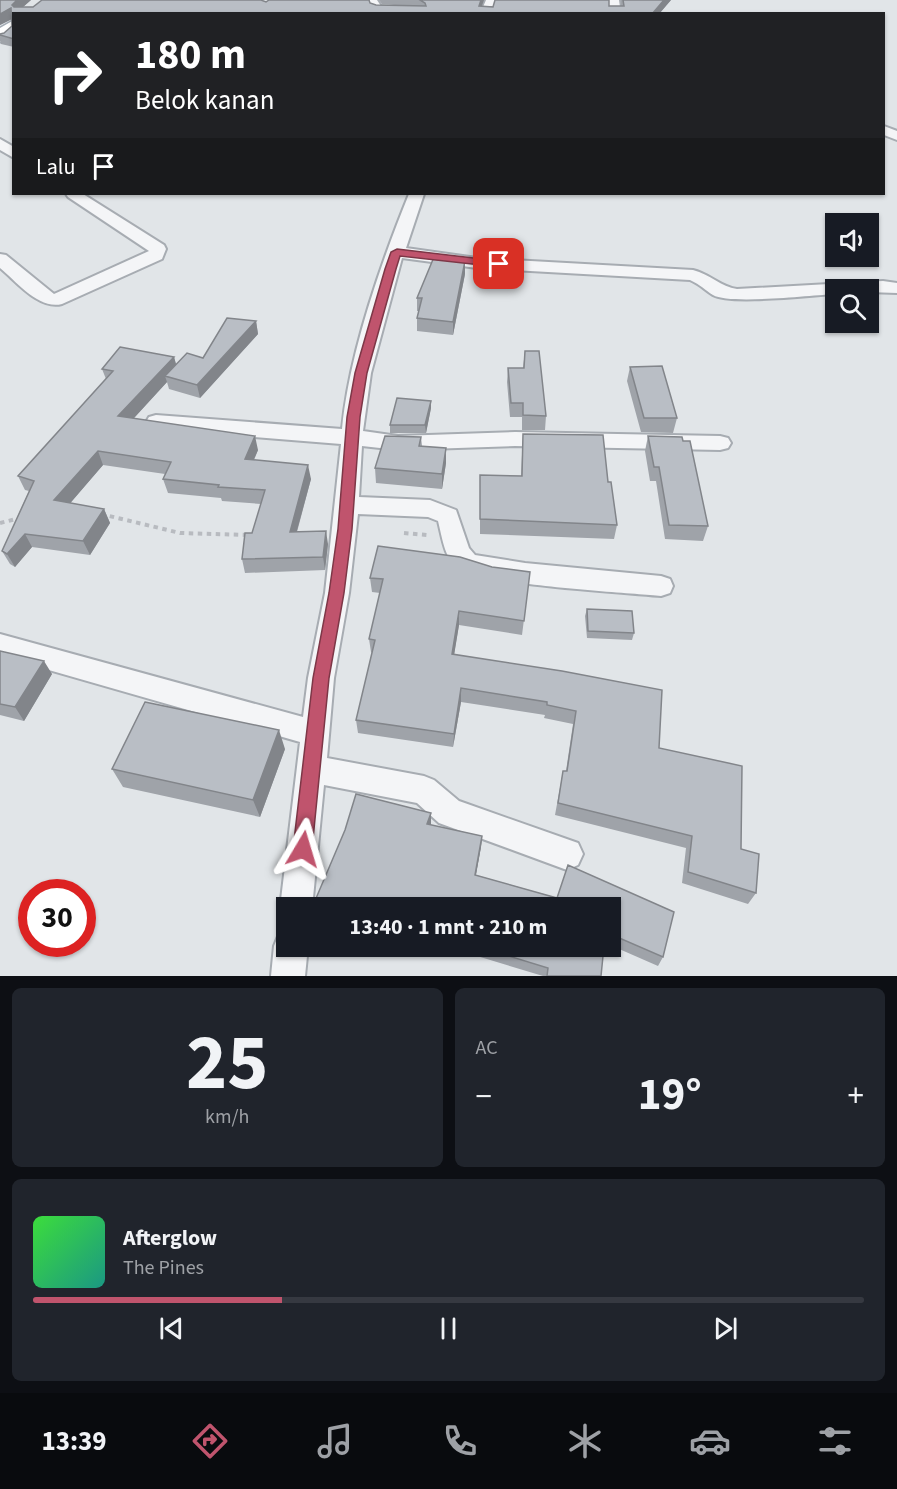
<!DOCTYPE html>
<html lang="id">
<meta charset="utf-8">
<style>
body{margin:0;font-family:"Source Sans 3",sans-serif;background:#20242c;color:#f1f3f6;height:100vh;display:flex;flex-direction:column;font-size:22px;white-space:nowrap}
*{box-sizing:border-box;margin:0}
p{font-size:20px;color:#9ea1a6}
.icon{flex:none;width:33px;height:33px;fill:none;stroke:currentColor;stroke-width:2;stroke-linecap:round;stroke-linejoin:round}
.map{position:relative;height:976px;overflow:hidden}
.sheet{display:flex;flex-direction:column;gap:12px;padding:12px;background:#0d0f14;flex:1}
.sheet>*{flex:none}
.banner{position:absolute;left:12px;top:12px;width:873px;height:183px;border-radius:0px;box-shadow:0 2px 4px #0004;background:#202124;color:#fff;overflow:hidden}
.tools{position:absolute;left:825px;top:213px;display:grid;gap:12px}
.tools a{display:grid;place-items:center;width:54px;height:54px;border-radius:0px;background:#171b24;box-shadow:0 2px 4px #0004;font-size:30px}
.speed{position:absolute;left:18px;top:879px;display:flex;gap:12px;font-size:30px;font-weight:700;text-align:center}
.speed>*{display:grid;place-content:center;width:78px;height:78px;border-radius:50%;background:#171b24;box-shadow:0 2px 4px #0004;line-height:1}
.speed .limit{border:9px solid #d22;background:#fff;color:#111}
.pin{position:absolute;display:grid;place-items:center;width:51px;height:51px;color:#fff;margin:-26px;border-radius:12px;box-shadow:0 3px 9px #0006}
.me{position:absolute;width:66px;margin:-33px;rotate:7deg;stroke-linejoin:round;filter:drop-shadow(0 0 4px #0008)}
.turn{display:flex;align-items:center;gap:21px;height:126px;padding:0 24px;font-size:27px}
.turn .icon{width:78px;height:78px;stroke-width:2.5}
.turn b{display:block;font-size:42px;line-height:51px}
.then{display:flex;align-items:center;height:57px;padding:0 24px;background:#0003;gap:12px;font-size:22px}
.big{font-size:45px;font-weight:700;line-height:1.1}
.sheet .card{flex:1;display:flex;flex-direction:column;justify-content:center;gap:9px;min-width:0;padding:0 21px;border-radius:9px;background:#20242c}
.sheet .dial{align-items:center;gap:0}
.dial b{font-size:78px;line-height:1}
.song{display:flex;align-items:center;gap:18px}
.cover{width:72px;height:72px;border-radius:9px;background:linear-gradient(135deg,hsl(120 70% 55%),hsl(170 70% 35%))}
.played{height:6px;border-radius:3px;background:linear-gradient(90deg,#c0546d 30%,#363941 30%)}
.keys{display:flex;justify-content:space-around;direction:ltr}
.heat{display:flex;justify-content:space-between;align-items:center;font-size:33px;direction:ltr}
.sheet .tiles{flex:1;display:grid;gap:12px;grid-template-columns:1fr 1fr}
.card:last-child{grid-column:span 2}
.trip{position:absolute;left:276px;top:897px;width:345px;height:60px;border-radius:0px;background:#171b24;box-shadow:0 2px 4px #0004;font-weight:700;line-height:60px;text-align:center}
.dock{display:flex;height:96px;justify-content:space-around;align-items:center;background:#090b0e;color:#9ea1a6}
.dock .icon{width:42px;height:42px}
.dock .selected{color:#c0546d}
.dock b{font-size:27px;color:#f1f3f6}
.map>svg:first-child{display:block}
</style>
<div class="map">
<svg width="897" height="976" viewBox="0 0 897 976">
<rect width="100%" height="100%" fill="#e1e5e8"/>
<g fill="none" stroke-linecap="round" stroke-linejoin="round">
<defs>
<path id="minor" d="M367 0H377L381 6 419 11 424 14 377 12 373 11Z
M486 0H496L491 14H480Z
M609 0H619L621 14H609Z
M884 126 897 131V140L884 135Z
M0 139 14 147V158L0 150Z
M66 194H83L164 245 166 249 162 259 62 304C39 310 17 282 0 268V254L6 255 54 294 149 251 68 197Z
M409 194H424L406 248 477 258 693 270C710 274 721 287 737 289L883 281 897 283V293L868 292V290H836V294C812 295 730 305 713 295 705 290 701 285 690 280L477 268 402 258 371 373 363 431 398 436 515 432 720 436 728 438 731 443 728 448 720 450 515 446 398 450 362 446 359 497 430 500 456 510 469 548 475 555 525 563 661 576 670 579 673 586 670 593 661 596C628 593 475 584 457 568 444 557 442 536 438 521L428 517 358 514 349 593 334 678 327 758 424 776 434 780 459 801 578 843 583 854 578 865 567 870 439 823 417 803 324 785 312 908H286V920L280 908 300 742 0 656V634L303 717 308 678 325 593 341 444 156 429 149 427 146 422 149 417 156 415 342 429C349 355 381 263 409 194Z
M286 931V946H308L305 976H271L274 946 279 934Z"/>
<path id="primary" d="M14 20V34L6 41 0 42V28Z"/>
</defs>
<!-- minor casing -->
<use href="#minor" stroke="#a7acb2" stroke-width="4"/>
<!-- primary casing -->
<use href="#primary" stroke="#a2aab3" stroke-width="3"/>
<!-- path -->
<path stroke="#b8bbc0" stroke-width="4" stroke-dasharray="4.5 4.5" stroke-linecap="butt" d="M101 514 180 533 250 535
M0 523 20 518
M404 533 427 535"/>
<!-- minor -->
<use href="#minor" fill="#f4f5f7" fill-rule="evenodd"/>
<!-- primary -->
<use href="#primary" fill="#fff" fill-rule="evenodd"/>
</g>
<!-- wall -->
<path fill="#9fa3a9" d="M0 0H31L23 7 266 2 370 3 376 5H394L382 4 379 0H484L482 6H621V0H671L659 14H14V47L1 44 0 41V34L4 33 12 26V19L0 25Z
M465 274 453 335 417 331V318L419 311H417V298Z
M256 321 258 334 200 398 169 389 167 382 134 418 258 450 254 460 311 479 297 532 328 544 325 570 245 573 242 559 252 533 261 504 222 501 221 498 168 493 163 479 165 474 103 465 70 503 104 509 110 523 90 555 32 547 15 567 10 564 2 551 29 491 25 490 18 476 106 379 102 369 174 357 176 365 203 358Z
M525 351 546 416 545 430H522V417H510L507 382 508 368H523Z
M630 367 677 418 673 433 641 432 627 381Z
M431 401V408L426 433H390V425Z
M523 434 608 482 617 525 614 539 480 534V475L521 476Z
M648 436 708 526 703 541 665 539 656 481H650L645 451Z
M421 437 422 446 446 463 442 489 376 483 375 468Z
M492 567 530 572 522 635 459 625 454 654 659 748 741 849 756 893 748 904 682 883 686 848 555 815 563 771H566L573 724 544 718 545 715 461 702 453 747 358 733 356 720 372 653 371 652 369 639 380 593 372 592 370 578Z
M587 609 634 633 632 640 587 638 585 616Z
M0 651 52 674 24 721 0 715Z
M285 749 260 817 123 787 112 769Z
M356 794 431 813V825L482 836 481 847 476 875 557 898 568 865 674 912 663 957 658 966 610 945V908H315L314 903 345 830Z
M404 946H427L424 954Z
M444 946H604L601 976H543Z"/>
<!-- shaded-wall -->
<path fill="#82858a" d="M17 0H31L15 14 12 5Z
M481 0H484L479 14V6Z
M664 0H671L659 14H652Z
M11 8 14 18 0 25V14Z
M465 261V274L453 335V322Z
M256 321 258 334 200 398 197 385Z
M174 357 178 371 165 376 167 382 123 430 118 416Z
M431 401V408L426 433 425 425Z
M255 436 258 450 248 473 245 459Z
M446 448V463L442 489V474Z
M98 451 103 465 61 514 54 500Z
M308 465 311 479 293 545 290 532Z
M104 509 110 523 90 555 83 541Z
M326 531 328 544 325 570 323 557Z
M25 534 32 547 15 567 7 554Z
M459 611V625L452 668V654Z
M44 661 52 674 24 721 15 707Z
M461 688V702L453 747 454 734Z
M279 730 285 749 260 817 253 800Z
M431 813V825L427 824Z
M482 836 481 847 474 885 475 875Z
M424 946H427L424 954Z"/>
<!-- building -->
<path fill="#b9bec5" stroke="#82858a" stroke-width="1.5" d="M0 0H17L12 5 14 7H33L42 0H261L266 2 269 0H369L370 3 376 5 426 6 425 3 420 0H481L479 6 493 7 495 0H609V6H624L623 0H664L652 14H14V39L0 35V34L4 33 12 26 11 8 0 14Z
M434 257 465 261 453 322 417 318 422 298H417Z
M227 318 256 321 197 385 165 376 187 353 203 358Z
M120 347 174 357 118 416 255 436 245 459 308 465 290 532 326 531 323 557 242 559 245 533H252L265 490 218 487 219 485 163 479 171 462 98 451 54 500 104 509 83 541 25 534 7 554 2 551 34 481 18 476 113 371 102 369Z
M525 351H539L546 416 523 415V403H511L508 368H524Z
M662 366 677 418H644L630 367Z
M397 398 431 401 425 425H390Z
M523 434 603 435 608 482H611L617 525 480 519V475L522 476Z
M385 436 421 437 419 446 446 448 442 474 375 468Z
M648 436 682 437 683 441H690L708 526 669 525 659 467H654Z
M378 546 460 557 492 567 530 572 524 621 459 611 452 654 562 671 662 690 659 748 742 766 741 849 759 854 756 893 688 872 692 836 558 803 563 771H567L576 711 547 705V702L461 688 454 734 356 720 375 640 369 639 383 579 370 578Z
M587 609 632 611 634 633 588 631Z
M0 651 44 661 15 707 0 704Z
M145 702 279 730 253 800 112 769Z
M356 794 431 813 427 824 482 836 475 875 557 898 568 865 674 912 663 957 610 934V908H325L314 903 345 830Z
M476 946H604L601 976H547L548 968Z"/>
<!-- route -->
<path fill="#c0546d" stroke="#7d3747" stroke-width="1.5" d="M397 249 499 261 504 264 499 267 400 256 396 269 367 373 360 417 352 529 344 593 329 678 312 849 310 856 303 858 296 856 293 849 313 678 329 593 338 529 347 417 355 373 385 269 391 252Z"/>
</svg>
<div class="tools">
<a><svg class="icon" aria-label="sound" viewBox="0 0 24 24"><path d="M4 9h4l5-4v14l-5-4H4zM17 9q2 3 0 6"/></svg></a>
<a><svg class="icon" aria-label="search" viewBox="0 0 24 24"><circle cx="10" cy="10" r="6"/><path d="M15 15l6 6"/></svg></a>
</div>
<div class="speed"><div class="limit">30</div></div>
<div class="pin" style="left:499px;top:264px;background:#d93025"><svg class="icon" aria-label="arrive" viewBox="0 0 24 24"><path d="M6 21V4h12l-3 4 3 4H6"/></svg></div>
<svg class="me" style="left:303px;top:849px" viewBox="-20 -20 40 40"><path d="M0-17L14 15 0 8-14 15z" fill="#c0546d" stroke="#fff" stroke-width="4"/></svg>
<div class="trip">13:40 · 1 mnt · 210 m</div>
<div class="banner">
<div class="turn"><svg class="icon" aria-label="right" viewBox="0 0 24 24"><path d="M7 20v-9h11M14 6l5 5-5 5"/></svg><div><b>180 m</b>Belok kanan</div></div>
<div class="then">Lalu<svg class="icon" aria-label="arrive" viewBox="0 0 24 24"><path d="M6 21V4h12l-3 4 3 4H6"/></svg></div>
</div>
</div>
<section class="sheet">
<div class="tiles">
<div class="card dial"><b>25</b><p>km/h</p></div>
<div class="card"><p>AC</p>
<div class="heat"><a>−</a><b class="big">19°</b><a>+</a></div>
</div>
<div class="card">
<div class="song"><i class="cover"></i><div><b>Afterglow</b><p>The Pines</p></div></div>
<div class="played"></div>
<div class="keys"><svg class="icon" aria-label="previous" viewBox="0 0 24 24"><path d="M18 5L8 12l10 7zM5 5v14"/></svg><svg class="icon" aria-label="pause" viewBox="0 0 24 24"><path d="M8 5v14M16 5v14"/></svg><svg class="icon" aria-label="next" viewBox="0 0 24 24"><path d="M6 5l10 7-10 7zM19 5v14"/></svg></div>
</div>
</div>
</section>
<nav class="dock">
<b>13:39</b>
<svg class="icon selected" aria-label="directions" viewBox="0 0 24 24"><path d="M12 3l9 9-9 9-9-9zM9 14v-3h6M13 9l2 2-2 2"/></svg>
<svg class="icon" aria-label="music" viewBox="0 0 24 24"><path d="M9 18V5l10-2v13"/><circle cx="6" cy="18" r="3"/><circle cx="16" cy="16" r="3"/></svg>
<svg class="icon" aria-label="phone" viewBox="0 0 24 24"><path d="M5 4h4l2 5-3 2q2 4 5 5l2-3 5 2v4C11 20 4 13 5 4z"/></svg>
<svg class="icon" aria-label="climate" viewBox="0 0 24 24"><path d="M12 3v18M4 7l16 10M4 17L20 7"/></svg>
<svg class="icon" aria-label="car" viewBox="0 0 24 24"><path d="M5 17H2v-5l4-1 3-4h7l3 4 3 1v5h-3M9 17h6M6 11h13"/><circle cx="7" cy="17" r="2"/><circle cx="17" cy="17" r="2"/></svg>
<svg class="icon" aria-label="filters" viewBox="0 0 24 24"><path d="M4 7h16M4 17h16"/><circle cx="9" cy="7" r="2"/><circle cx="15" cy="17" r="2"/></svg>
</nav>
